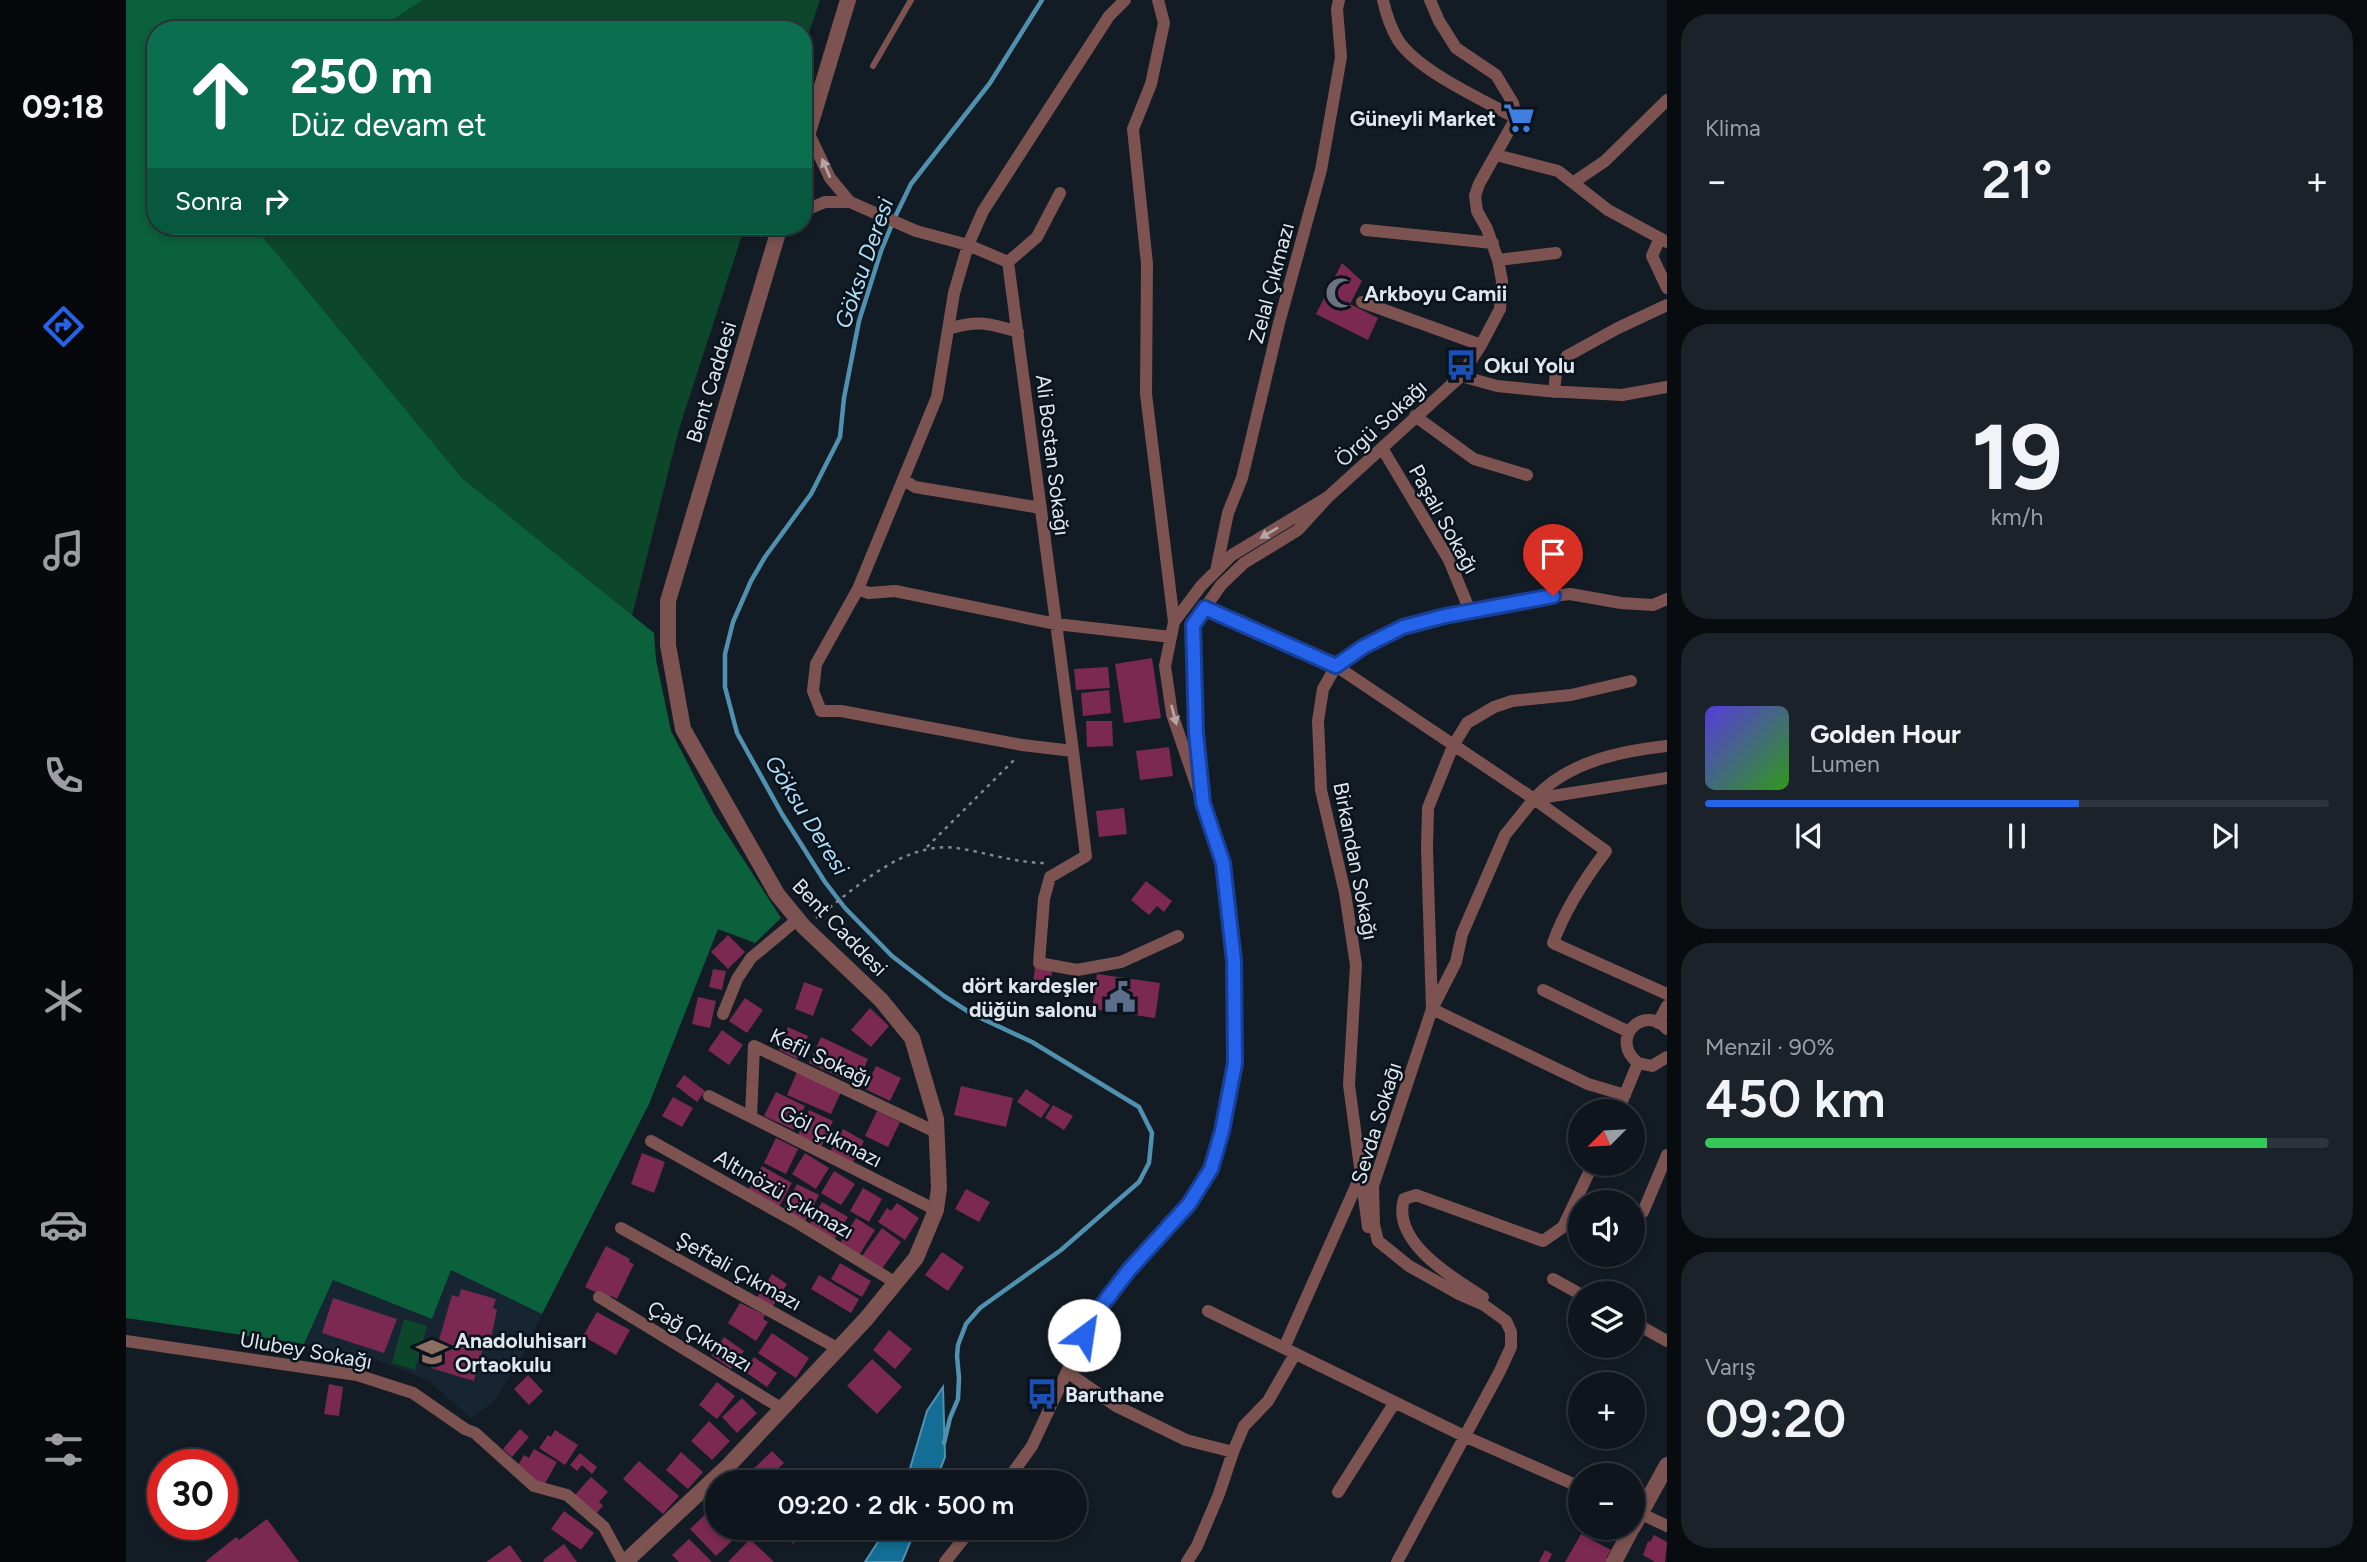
<!DOCTYPE html>
<html lang="tr">
<meta charset="utf-8">
<style>
body{margin:0;font-family:Figtree,sans-serif;background:#1c2229;color:#f1f3f6;height:100vh;display:flex;flex-direction:column;font-size:26px;white-space:nowrap}
*{box-sizing:border-box;margin:0}
p{font-size:23px;color:#9b9fa3}
.icon{flex:none;width:38px;height:38px;fill:none;stroke:currentColor;stroke-width:2;stroke-linecap:round;stroke-linejoin:round}
.map{position:relative;flex:1;overflow:hidden}
.side{display:flex;flex-direction:column;gap:14px;padding:14px;background:#080c0f;width:700px}
.side>*{flex:none}
.hud{position:absolute;left:21px;top:21px;width:665px;height:214px;border-radius:28px;box-shadow:0 4px 10px #0003,0 0 0 2px #2e343b;background:#0b6e4f;color:#fff;overflow:hidden}
.needle{width:46px;rotate:246deg}
.controls{position:absolute;left:1442px;top:1099px;display:grid;gap:14px}
.controls a{display:grid;place-items:center;width:77px;height:77px;border-radius:50%;background:#0e151c;box-shadow:0 4px 10px #0003,0 0 0 2px #2e343b;font-size:35px}
.speed{position:absolute;left:21px;top:1449px;display:flex;gap:14px;font-size:35px;font-weight:700;text-align:center}
.speed>*{display:grid;place-content:center;width:91px;height:91px;border-radius:50%;background:#0e151c;box-shadow:0 4px 10px #0003,0 0 0 2px #2e343b;line-height:1}
.speed .limit{border:10px solid #d22;background:#fff;color:#111}
.pin{position:absolute;display:grid;place-items:center;width:60px;height:60px;color:#fff;margin:-72px -30px;border-radius:50% 50% 50% 0;rotate:-45deg;box-shadow:0 0 7px #0007}
.pin .icon{rotate:45deg}
.me{position:absolute;width:77px;margin:-38px;rotate:31deg;stroke-linejoin:round;filter:drop-shadow(0 0 5px #0008)}
.turn{display:flex;align-items:center;gap:24px;height:147px;padding:0 28px;font-size:32px}
.turn .icon{width:91px;height:91px;stroke-width:2.5}
.turn b{display:block;font-size:49px;line-height:60px}
.then{display:flex;align-items:center;height:66px;padding:0 28px;background:#0003;gap:14px;font-size:26px}
.big{font-size:52px;font-weight:600;line-height:1.1}
.side .card{flex:1;display:flex;flex-direction:column;justify-content:center;gap:10px;min-width:0;padding:0 24px;border-radius:28px;background:#1c2229}
.side .dial{align-items:center;gap:0}
.dial b{font-size:91px;line-height:1}
.song{display:flex;align-items:center;gap:21px}
.cover{width:84px;height:84px;border-radius:10px;background:linear-gradient(135deg,hsl(250 70% 55%),hsl(110 70% 35%))}
.played{height:7px;border-radius:4px;background:linear-gradient(90deg,#2563eb 60%,#2e343b 60%)}
.keys{display:flex;justify-content:space-around;direction:ltr}
.heat{display:flex;justify-content:space-between;align-items:center;font-size:38px;direction:ltr}
.charge{height:10px;border-radius:5px;background:linear-gradient(90deg,#34c759 90%,#2e343b 0)}
.trip{position:absolute;left:579px;top:1470px;width:382px;height:70px;border-radius:35px;background:#0e151c;box-shadow:0 4px 10px #0003,0 0 0 2px #2e343b;font-weight:600;line-height:70px;text-align:center}
main{display:flex;flex:1;min-height:0}
.tab-bar{display:flex;flex-direction:column;width:126px;justify-content:space-around;align-items:center;background:#06080b;color:#9b9fa3}
.tab-bar .icon{width:49px;height:49px}
.tab-bar .selected{color:#2563eb}
.tab-bar b{font-size:32px;color:#f1f3f6}
.map>svg:first-child{display:block}
</style>
<main>
<nav class="tab-bar">
<b>09:18</b>
<svg class="icon selected" aria-label="directions" viewBox="0 0 24 24"><path d="M12 3l9 9-9 9-9-9zM9 14v-3h6M13 9l2 2-2 2"/></svg>
<svg class="icon" aria-label="music" viewBox="0 0 24 24"><path d="M9 18V5l10-2v13"/><circle cx="6" cy="18" r="3"/><circle cx="16" cy="16" r="3"/></svg>
<svg class="icon" aria-label="phone" viewBox="0 0 24 24"><path d="M5 4h4l2 5-3 2q2 4 5 5l2-3 5 2v4C11 20 4 13 5 4z"/></svg>
<svg class="icon" aria-label="climate" viewBox="0 0 24 24"><path d="M12 3v18M4 7l16 10M4 17L20 7"/></svg>
<svg class="icon" aria-label="car" viewBox="0 0 24 24"><path d="M5 17H2v-5l4-1 3-4h7l3 4 3 1v5h-3M9 17h6M6 11h13"/><circle cx="7" cy="17" r="2"/><circle cx="17" cy="17" r="2"/></svg>
<svg class="icon" aria-label="filters" viewBox="0 0 24 24"><path d="M4 7h16M4 17h16"/><circle cx="9" cy="7" r="2"/><circle cx="15" cy="17" r="2"/></svg>
</nav>
<div class="map">
<svg width="1541" height="1562" viewBox="0 0 1541 1562">
<rect width="100%" height="100%" fill="#131c25"/>
<!-- built -->
<path fill="#172533" d="M325 1270 416 1314 394 1360 368 1401 345 1418 303 1381 249 1359 178 1344 207 1280 306 1319Z"/>
<!-- green -->
<path fill="#0c472b" d="M297 0H694L677 50V30H251Z
M128 226H619L553 429 506 616 336 478Z
M278 1319 301 1326 289 1370 266 1363Z"/>
<!-- forest -->
<path fill="#0b613b" d="M0 0H297L251 30H30V226H128L336 478 528 633 530 660 545 731 588 814 655 918 629 943 592 929 523 1104 416 1314 325 1270 306 1319 207 1280 178 1344 0 1318Z"/>
<!-- water -->
<path fill="#136d94" stroke="#5091af" stroke-width="2" d="M817 1387 819 1457 809 1482H780L801 1411Z
M761 1528H790L776 1562H739Z"/>
<g fill="none" stroke-linecap="round" stroke-linejoin="round">
<!-- stream -->
<path stroke="#5091af" stroke-width="4.5" d="M818 1443 824 1418 832 1399 833 1378 831 1356 832 1345 840 1324 854 1308 935 1250 1013 1182 1023 1163 1026 1133 1013 1107 906 1042 846 1014 818 996 766 956 719 908 699 882 656 814 611 733 599 687V654L607 622 625 581 639 557 685 494 714 437 718 398 733 321 755 251 769 217 785 184 864 83 916 0"/>
</g>
<!-- building -->
<path fill="#7c2952" d="M1216 263 1236 281 1224 304 1252 318 1242 340 1190 314Z
M1026 658 1035 718 998 723 989 664Z
M982 667 984 688 950 690 948 669Z
M983 690 985 713 957 716 955 693Z
M960 721H986L987 746 961 747Z
M1043 747 1047 776 1014 780 1010 751Z
M998 808 1001 834 973 837 970 811Z
M1020 881 1046 901 1038 912 1031 906 1023 915 1005 900Z
M602 935 619 952 602 969 585 952Z
M909 967 926 969 925 984 907 982Z
M587 969 600 971 596 990 583 987Z
M971 974 1034 983 1029 1018 966 1009Z
M678 982 697 989 687 1016 669 1009Z
M572 997 590 1001 584 1028 566 1024Z
M619 998 637 1010 621 1033 603 1021Z
M744 1008 763 1026 745 1047 725 1030Z
M662 1027 682 1036 671 1059 653 1050Z
M596 1030 617 1045 603 1065 582 1050Z
M695 1037 742 1059 731 1085 683 1063Z
M750 1066 775 1078 764 1101 739 1089Z
M671 1072 715 1092 705 1114 661 1095Z
M558 1075 579 1091 571 1102 550 1086Z
M835 1086 887 1098 880 1127 828 1115Z
M900 1089 924 1105 915 1118 891 1102Z
M650 1092 679 1106 668 1130 638 1116Z
M547 1097 567 1108 556 1127 536 1116Z
M927 1105 947 1116 938 1130 919 1118Z
M683 1110 707 1121 695 1147 672 1135Z
M751 1111 774 1122 762 1147 739 1136Z
M717 1129 738 1141 726 1164 704 1152Z
M650 1138 672 1149 660 1174 638 1163Z
M516 1153 539 1162 528 1193 505 1184Z
M679 1153 703 1168 690 1189 666 1174Z
M636 1166 666 1183 653 1207 622 1190Z
M708 1171 729 1184 715 1205 695 1193Z
M671 1184 693 1195 679 1222 657 1210Z
M737 1188 756 1199 743 1222 724 1211Z
M840 1189 864 1202 853 1222 829 1209Z
M696 1202 722 1217 708 1240 683 1225Z
M771 1203 793 1218 779 1240 752 1222 761 1208 765 1211Z
M730 1218 749 1230 733 1255 714 1243Z
M756 1228 775 1242 755 1270 736 1256Z
M480 1246 504 1259 503 1262 508 1264 491 1299 485 1296 483 1299 459 1287Z
M816 1252 838 1267 822 1291 799 1275Z
M714 1263 745 1281 736 1297 705 1279Z
M646 1274 661 1284 645 1309 630 1299Z
M693 1275 733 1299 725 1313 685 1289Z
M335 1289 370 1299 367 1308 371 1310 365 1338 360 1337 348 1381 305 1368 326 1295 333 1297Z
M207 1298 271 1319 258 1353 196 1333Z
M614 1303 639 1315 637 1319 642 1322 630 1341 602 1323Z
M471 1312 504 1330 490 1355 457 1336Z
M763 1330 786 1349 769 1369 747 1350Z
M646 1333 683 1358 670 1378 632 1353Z
M598 1337 618 1351 605 1369 585 1355Z
M628 1357 651 1373 641 1387 618 1371Z
M746 1359 776 1387 751 1414 721 1386Z
M402 1375 417 1391 403 1405 388 1389Z
M591 1382 609 1396 591 1419 573 1405Z
M203 1384 217 1387 213 1416 198 1414Z
M616 1398 631 1413 611 1433 596 1417Z
M583 1421 604 1441 586 1460 565 1441Z
M394 1429 403 1437 386 1457 377 1449Z
M429 1430 452 1445 439 1465 413 1448 422 1435 425 1437Z
M408 1449 431 1462 418 1485 390 1469 398 1455 403 1458Z
M646 1451 658 1463 638 1482H614Z
M555 1452 577 1472 562 1489 540 1470Z
M454 1453 471 1467 466 1474 456 1465 451 1471 444 1465Z
M513 1461 553 1496 537 1514 497 1479Z
M465 1477 482 1492 473 1502 477 1506 469 1515 448 1496Z
M592 1502V1528H620L590 1556 564 1529Z
M438 1511 468 1533 455 1550 425 1529Z
M141 1519 173 1562H79L110 1537 113 1540Z
M652 1528H684L667 1544Z
M1455 1534 1485 1550 1480 1558 1483 1559 1481 1562H1439Z
M1528 1535 1541 1542 1539 1562H1529L1517 1555 1522 1541 1524 1542Z
M563 1539 586 1562H553L546 1555Z
M624 1539 648 1562H602Z
M438 1544 451 1562H418L417 1560Z
M384 1545 396 1562H360Z
M1419 1550 1426 1554 1422 1562H1413Z"/>
<g fill="none" stroke-linecap="round" stroke-linejoin="round">
<!-- path -->
<path stroke="#818890" stroke-width="2.5" stroke-dasharray="3.5 5" stroke-linecap="butt" d="M801 847 890 758
M690 918C729 889 777 841 830 848 859 852 889 863 919 863"/>
<!-- service -->
<path stroke="#7c5350" stroke-width="6" d="M747 66 785 0"/>
<!-- minor -->
<path stroke="#7c5350" stroke-width="12" d="M999 0 983 16 857 211 842 245 828 293 811 397 732 589 690 664 687 691 695 711H715L896 745 947 751 960 856 924 877 918 899 913 963 951 970 995 962 1052 936
M1032 0 1038 23 1025 84 1007 129 1021 264 1020 394 1048 622
M1257 0C1260 14 1265 28 1272 40 1292 71 1357 100 1390 118
M1370 155 1432 171 1482 210 1541 242
M1448 182 1479 161 1541 100
M724 202 790 231 842 245 882 262 947 751
M677 211 699 202H724L704 178 682 132
M1240 230 1367 243
M1534 238 1526 256 1541 288
M1372 260 1430 253
M882 262 911 237 934 193
M1236 302 1355 345
M822 329C851 320 864 323 892 332
M1335 376 1371 386 1421 391 1496 395 1541 387
M1428 392 1430 373 1441 356 1492 328 1541 305
M1289 416 1348 459 1401 475
M1256 448 1323 560 1344 611
M778 480 789 487 915 508
M1090 571 1102 513 1116 478 1153 323 1195 170 1215 57 1211 9 1213 0
M732 589 743 593 769 591 930 624 1045 637
M1079 608 1210 666 1408 799 1480 851C1458 880 1439 909 1427 943L1541 994
M1075 783 1066 649 1067 625 1095 585 1118 563 1172 530 1202 497 1335 376 1355 345 1374 309 1376 281 1372 260 1361 229 1351 211 1349 196 1353 184 1390 118 1387 103 1370 75 1330 48 1313 21 1304 0
M1408 799C1440 762 1495 751 1541 746
M1417 990 1503 1032
M597 1014 611 979 625 958 672 919
M1532 1023 1541 1006
M1541 1029C1518 1003 1482 1039 1512 1063L1526 1066 1541 1057
M1499 1095 1462 1084 1306 1009 1301 848 1302 808 1327 746 1341 723 1368 707 1386 701 1445 695 1505 681
M583 1096 810 1210
M1492 1111 1512 1063
M625 1117 628 1046 810 1132
M525 1141 670 1222 770 1283
M1517 1212 1541 1155
M1242 1227 1223 1085 1230 965 1219 893 1195 790 1192 721 1197 689 1210 666 1237 647 1277 627 1411 598 1444 594 1495 603 1527 605 1541 599
M495 1228 711 1348
M1427 1279 1454 1294
M473 1297 655 1408
M1357 1297C1327 1278 1265 1242 1278 1199L1290 1195 1417 1241 1437 1227 1467 1164
M1082 1311 1338 1436 1454 1487
M1507 1322 1541 1341
M0 1341 231 1375 287 1393 339 1429 349 1433 408 1486 441 1495 478 1527 497 1562
M1158 1348 1234 1177
M941 1372 990 1406 1060 1440 1107 1452
M880 1482 906 1446 967 1316 1003 1270 1063 1204 1085 1169 1096 1131 1109 1063 1108 961 1097 863 1046 714 1039 666 1048 622 1075 586 1106 555 1202 497
M1212 1492 1269 1402
M1507 1510 1541 1526
M819 1562 846 1528
M1061 1562 1071 1546 1093 1494 1107 1452 1118 1426 1142 1401 1169 1354
M1271 1562 1374 1371 1385 1347V1332L1380 1321 1358 1305 1333 1294 1283 1266 1252 1241 1248 1225 1247 1186 1306 1009 1330 962 1336 934 1379 835 1408 799 1541 778"/>
<!-- tertiary -->
<path stroke="#7c5350" stroke-width="16" d="M677 149 722 0
M1507 1527 1541 1465
M499 1562 603 1465 740 1319 790 1258 810 1210 813 1188 810 1119 786 1038 755 1000 678 927 651 894 557 729 542 645V601L654 226
M1488 1562 1506 1528"/>
</g>
<!-- one-way arrows -->
<defs><path id="oneway-solid" d="M-6-.8H1V-3.2L6.5 0L1 3.2V.8H-6Z" transform="scale(1.75)"/></defs>
<g fill="#b3a4a6">
<use href="#oneway-solid" transform="translate(700 168) rotate(-113)"/>
<use href="#oneway-solid" transform="translate(1143 533) rotate(149)"/>
<use href="#oneway-solid" transform="translate(1048 715) rotate(75)"/>
</g>
<g fill="none" stroke-linecap="round" stroke-linejoin="round">
<defs>
<path id="route" d="M958 1335 967 1317 1003 1270 1063 1204 1085 1169 1096 1131 1109 1063 1108 961 1097 863 1077 803 1070 733 1067 625 1079 608 1210 666 1237 647 1277 627 1319 616 1427 596"/>
</defs>
<!-- route casing -->
<use href="#route" stroke="#184099" stroke-width="18"/>
<!-- route -->
<use href="#route" stroke="#2563eb" stroke-width="12"/>
</g>
<!-- icons -->
<defs>
<symbol id="supermarket-bare" viewBox="-9 -9 18 18"><path d="M-6-5.5h2.5l.6 2H6L4.5 2H-2.5L-4.4-4H-6ZM-1.5 3.2a1.3 1.3 0 1 0 .1 0ZM3 3.2a1.3 1.3 0 1 0 .1 0Z" fill="#3f7fe0" stroke="#0a131c" stroke-width="2.5" paint-order="stroke"/></symbol>
<symbol id="mosque-bare" viewBox="-9 -9 18 18"><path d="M3.5-4.9A6 6 0 1 0 3.5 4.9A5 5 0 1 1 3.5-4.9Z" fill="#6b7280" stroke="#0a131c" stroke-width="2.5" paint-order="stroke"/></symbol>
<symbol id="bus-bare" viewBox="-9 -9 18 18"><path d="M-5-6H5V4H4V6H2V4H-2V6H-4V4H-5ZM-3.5-4V0h7V-4ZM-3.5 1.2v1.5H-2V1.2ZM2 1.2v1.5H3.5V1.2Z" fill="#1a4fb4" stroke="#0a131c" stroke-width="2.5" paint-order="stroke"/></symbol>
<symbol id="civic-bare" viewBox="-9 -9 18 18"><path d="M-.6-6.5H3V-4.5H.6V-3L4-1V1h2V6H-6V1h2V-1L-.6-3ZM-1.2 2.5V6h2.4V2.5Z" fill="#5c6f8a" stroke="#0a131c" stroke-width="2.5" paint-order="stroke"/></symbol>
<symbol id="school-bare" viewBox="-9 -9 18 18"><path d="M0-5L7-2L0 1L-7-2ZM-4 1L0 2.5L4 1V4Q0 6-4 4Z" fill="#8d6e63" stroke="#0a131c" stroke-width="2.5" paint-order="stroke"/></symbol>
</defs>
<g fill-rule="evenodd">
<use href="#supermarket-bare" x="1371" y="96" width="44" height="44"/>
<use href="#mosque-bare" x="1193" y="271" width="44" height="44"/>
<use href="#bus-bare" x="1313" y="343" width="44" height="44"/>
<use href="#civic-bare" x="972" y="975" width="44" height="44"/>
<use href="#school-bare" x="284" y="1330" width="44" height="44"/>
<use href="#bus-bare" x="894" y="1372" width="44" height="44"/>
</g>
<g text-anchor="middle" dominant-baseline="central" stroke-width="5" stroke-linejoin="round" paint-order="stroke">
<!-- poi labels -->
<g font-size="21" font-weight="bold" fill="#e0e6ed" stroke="#0a131c" text-anchor="start">
<text x="1370" y="118" text-anchor="end">Güneyli Market</text>
<text x="1238" y="293">Arkboyu Camii</text>
<text x="1358" y="365">Okul Yolu</text>
<text x="971" y="985" text-anchor="end">dört kardeşler<tspan x="971" dy="24">düğün salonu</tspan></text>
<text x="329" y="1340">Anadoluhisarı<tspan x="329" dy="24">Ortaokulu</tspan></text>
<text x="939" y="1394">Baruthane</text>
</g>
<!-- street labels -->
<g font-size="21" fill="#e0e6ed" stroke="#0a131c">
<text transform="translate(1145 283) rotate(-75)">Zelal Çıkmazı</text>
<text transform="translate(585 382) rotate(-73)">Bent Caddesi</text>
<text transform="translate(1255 423) rotate(-43)">Örgü Sokağı</text>
<text transform="translate(927 455) rotate(83)">Ali Bostan Sokağı</text>
<text transform="translate(1318 519) rotate(61)">Paşalı Sokağı</text>
<text transform="translate(1230 861) rotate(79)">Birkandan Sokağı</text>
<text transform="translate(714 927) rotate(46)">Bent Caddesi</text>
<text transform="translate(695 1057) rotate(25)">Kefil Sokağı</text>
<text transform="translate(1250 1123) rotate(-73)">Sevda Sokaḡı</text>
<text transform="translate(705 1136) rotate(27)">Göl Çıkmazı</text>
<text transform="translate(658 1194) rotate(30)">Altınözü Çıkmazı</text>
<text transform="translate(613 1271) rotate(29)">Şeftali Çıkmazı</text>
<text transform="translate(574 1336) rotate(31)">Çağ Çıkmazı</text>
<text transform="translate(180 1350) rotate(10)">Ulubey Sokağı</text>
</g>
<!-- water labels -->
<g font-size="23" font-style="italic" fill="#afdef8" stroke="#0a131c">
<text transform="translate(738 263) rotate(-71)">Göksu Deresi</text>
<text transform="translate(681 815) rotate(58)">Göksu Deresi</text>
</g>
</g>
</svg>
<div class="controls">
<a><svg class="needle" viewBox="-14 -14 28 28"><path d="M0-13l5 13h-10z" fill="#e53935"/><path d="M0 13l5-13h-10z" fill="#9b9fa3"/></svg></a>
<a><svg class="icon" aria-label="sound" viewBox="0 0 24 24"><path d="M4 9h4l5-4v14l-5-4H4zM17 9q2 3 0 6"/></svg></a>
<a><svg class="icon" aria-label="layers" viewBox="0 0 24 24"><path d="M12 4l9 5-9 5-9-5zM3 14l9 5 9-5"/></svg></a>
<a>+</a>
<a>−</a>
</div>
<div class="speed"><div class="limit">30</div></div>
<div class="pin" style="left:1427px;top:596px;background:#d93025"><svg class="icon" aria-label="arrive" viewBox="0 0 24 24"><path d="M6 21V4h12l-3 4 3 4H6"/></svg></div>
<svg class="me" style="left:958px;top:1335px" viewBox="-20 -20 40 40"><circle r="19" fill="#fff"/><path d="M0-13L10 11 0 6-10 11z" fill="#2563eb"/></svg>
<div class="trip">09:20 · 2 dk · 500 m</div>
<div class="hud">
<div class="turn"><svg class="icon" aria-label="ahead" viewBox="0 0 24 24"><path d="M12 20V5M6 11l6-6 6 6"/></svg><div><b>250 m</b>Düz devam et</div></div>
<div class="then">Sonra<svg class="icon" aria-label="right" viewBox="0 0 24 24"><path d="M7 20v-9h11M14 6l5 5-5 5"/></svg></div>
</div>
</div>
<section class="side">
<div class="card"><p>Klima</p>
<div class="heat"><a>−</a><b class="big">21°</b><a>+</a></div>
</div>
<div class="card dial"><b>19</b><p>km/h</p></div>
<div class="card">
<div class="song"><i class="cover"></i><div><b>Golden Hour</b><p>Lumen</p></div></div>
<div class="played"></div>
<div class="keys"><svg class="icon" aria-label="previous" viewBox="0 0 24 24"><path d="M18 5L8 12l10 7zM5 5v14"/></svg><svg class="icon" aria-label="pause" viewBox="0 0 24 24"><path d="M8 5v14M16 5v14"/></svg><svg class="icon" aria-label="next" viewBox="0 0 24 24"><path d="M6 5l10 7-10 7zM19 5v14"/></svg></div>
</div>
<div class="card"><p>Menzil · 90%</p><b class="big">450 km</b><div class="charge"></div></div>
<div class="card"><p>Varış</p><b class="big">09:20</b></div>
</section>
</main>
